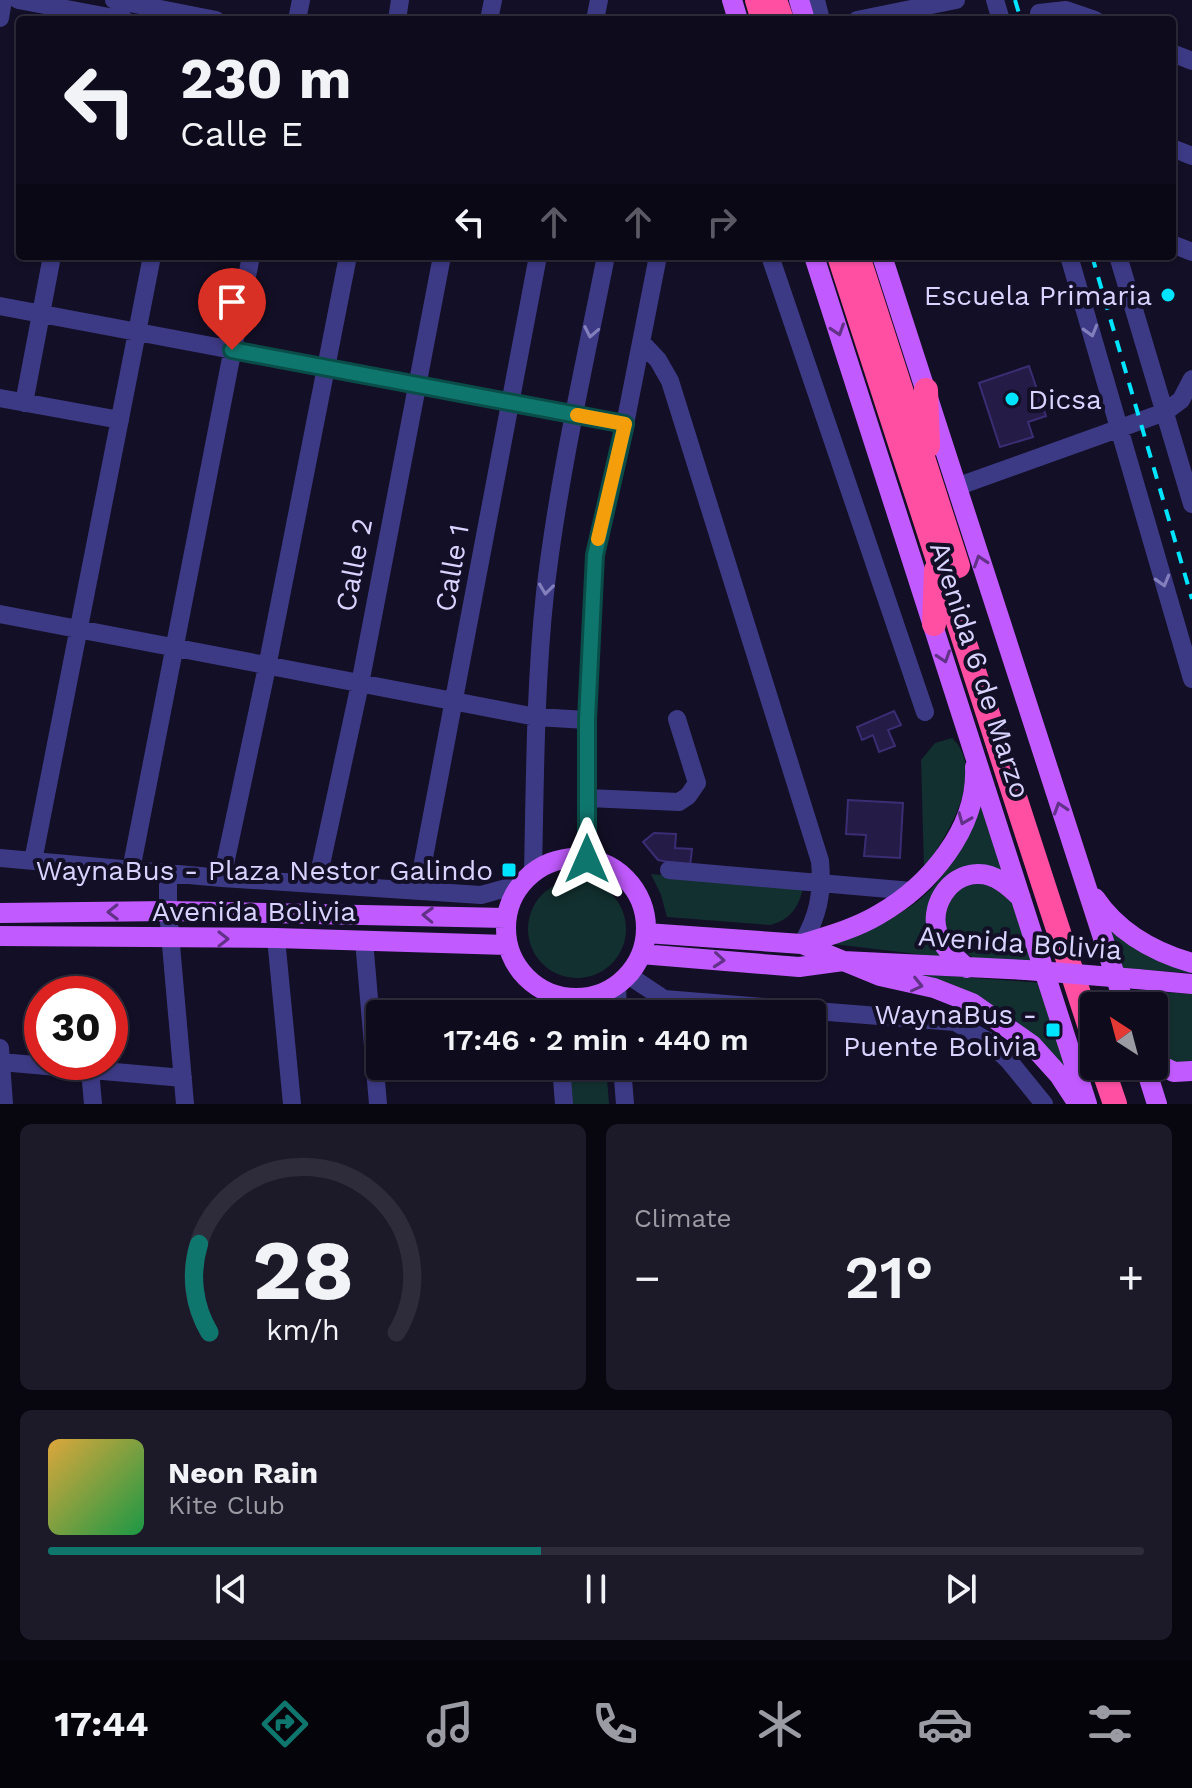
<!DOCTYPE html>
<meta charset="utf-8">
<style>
body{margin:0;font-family:"Work Sans",sans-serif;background:#1c1929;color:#f1f3f6;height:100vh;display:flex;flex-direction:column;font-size:30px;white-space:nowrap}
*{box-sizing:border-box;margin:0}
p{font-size:26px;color:#9b9ba3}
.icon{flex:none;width:44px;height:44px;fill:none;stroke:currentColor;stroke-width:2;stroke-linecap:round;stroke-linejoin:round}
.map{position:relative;height:1104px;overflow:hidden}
.panel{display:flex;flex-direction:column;gap:20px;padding:20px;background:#08060f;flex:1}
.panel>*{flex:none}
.banner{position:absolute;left:16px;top:16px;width:1160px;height:244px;border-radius:8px;box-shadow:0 2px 6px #0004,0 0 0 2px #2e2b3b;background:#0e0b1c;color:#f1f3f6;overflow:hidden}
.needle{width:52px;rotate:324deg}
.tools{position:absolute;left:1080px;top:992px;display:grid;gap:16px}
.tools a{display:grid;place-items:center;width:88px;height:88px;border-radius:8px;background:#0e0b1c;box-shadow:0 2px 6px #0004,0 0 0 2px #2e2b3b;font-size:40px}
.speed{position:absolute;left:24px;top:976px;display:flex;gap:16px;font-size:40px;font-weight:700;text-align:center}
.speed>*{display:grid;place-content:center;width:104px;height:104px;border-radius:50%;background:#0e0b1c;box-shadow:0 2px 6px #0004,0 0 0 2px #2e2b3b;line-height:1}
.speed .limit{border:12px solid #d22;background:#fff;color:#111}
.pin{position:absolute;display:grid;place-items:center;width:68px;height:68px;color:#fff;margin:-82px -34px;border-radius:50% 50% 50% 0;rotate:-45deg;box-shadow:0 0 8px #0007}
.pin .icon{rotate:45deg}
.me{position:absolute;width:88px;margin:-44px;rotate:0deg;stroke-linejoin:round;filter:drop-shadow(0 0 6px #0008)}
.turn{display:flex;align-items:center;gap:28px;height:168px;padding:0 32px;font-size:36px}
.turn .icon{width:104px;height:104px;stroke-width:2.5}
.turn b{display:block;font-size:56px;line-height:68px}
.lanes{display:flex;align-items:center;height:76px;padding:0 32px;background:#0003;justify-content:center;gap:40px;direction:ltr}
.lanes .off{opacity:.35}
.big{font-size:60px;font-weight:600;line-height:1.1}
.panel .card{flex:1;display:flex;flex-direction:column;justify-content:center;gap:12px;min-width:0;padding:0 28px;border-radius:12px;background:#1c1929}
.panel .dial{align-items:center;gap:0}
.dial svg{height:208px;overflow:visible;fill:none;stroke:#2e2b3b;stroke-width:7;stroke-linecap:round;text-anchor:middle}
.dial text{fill:#f1f3f6;stroke:none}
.song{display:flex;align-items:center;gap:24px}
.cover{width:96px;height:96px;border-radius:12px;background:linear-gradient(135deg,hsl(40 70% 55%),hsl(140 70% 35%))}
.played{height:8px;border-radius:4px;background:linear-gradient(90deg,#0f766e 45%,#2e2b3b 45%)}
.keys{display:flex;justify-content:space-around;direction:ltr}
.heat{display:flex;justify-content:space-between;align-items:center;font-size:44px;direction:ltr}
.panel .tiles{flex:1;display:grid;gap:20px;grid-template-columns:1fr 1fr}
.card:last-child{grid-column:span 2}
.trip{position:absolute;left:366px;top:1000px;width:460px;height:80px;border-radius:8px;background:#0e0b1c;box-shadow:0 2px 6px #0004,0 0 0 2px #2e2b3b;font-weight:600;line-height:80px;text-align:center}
.menu{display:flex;height:128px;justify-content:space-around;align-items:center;background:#06040b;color:#9b9ba3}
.menu .icon{width:56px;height:56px}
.menu .selected{color:#0f766e}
.menu b{font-size:36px;color:#f1f3f6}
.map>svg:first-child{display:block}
</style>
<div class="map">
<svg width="1192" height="1104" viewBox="0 0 1192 1104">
<rect width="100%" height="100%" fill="#130f26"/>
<!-- green -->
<path fill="#12302f" d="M952 738C988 772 946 837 924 869L921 760 935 743Z
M980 794 1004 876 970 868 927 927 929 941 941 957 833 944C874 928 923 909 946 869 959 845 969 818 980 794Z
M651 874 803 889C798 908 790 920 770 925L667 917 661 895Z
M528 929a49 49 0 1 1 98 0a49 49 0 1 1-98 0Z
M987 883 1010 898 1036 962 974 958 947 941 944 905 963 885Z
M1107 924 1192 973 1121 968Z
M908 973 1041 983 1073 1083 987 1003 951 984Z
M1127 990 1192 994V1064L1182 1066 1154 1054V1006H1132Z
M564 1066H606L609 1104H567Z"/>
<!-- building -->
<path fill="#241b47" stroke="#3b2d73" stroke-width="2" d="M1029 366 1046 416 1028 422 1033 437 1000 447 979 383Z
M894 711 901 725 888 730 895 746 879 752 873 735 862 740 857 727Z
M848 800 903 803 900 858 864 856 866 835 846 834Z
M654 833 676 834 675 848 692 849 690 866 658 860 643 842Z"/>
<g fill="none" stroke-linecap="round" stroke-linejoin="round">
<!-- minor -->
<path stroke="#3d3a85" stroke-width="18" d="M18 0 125 20
M114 0 216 20
M816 0 821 20
M995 0 1001 20
M1039 13 1066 10 1095 20
M0 18 3 0
M297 20 301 0
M397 20 400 0
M489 20 493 0
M595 20 599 0
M857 20 956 0
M1172 53 1192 61
M1172 148 1192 156
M1172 244 1192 252
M770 256 925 712
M1069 256 1192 679
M1118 256 1192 504
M0 306 625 424
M642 343 658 360 670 381 820 861C823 894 818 916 802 944
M0 398 120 420
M24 403 52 256
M956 487 1165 412 1181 400 1192 379
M0 614 536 717 587 720
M588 798 679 802 688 796 697 783 677 719
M0 858 222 878 481 895 521 884
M587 859V720L595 555 625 424 658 256
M33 861 152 256
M131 870 251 256
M669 870 912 891
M168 872V911L185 1104
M533 873C535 780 535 686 545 593 558 480 584 367 606 256
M222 878 267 667 348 256
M317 883 360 684 442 256
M418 889 538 256
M276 938 292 1104
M364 940 378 1104
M628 975 664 999 955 1022 988 1041 1009 1061 1044 1104
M617 985 618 1014
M549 993 554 1014
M0 1048 4 1104
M1 1062 183 1078
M561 1066 564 1104
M622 1066 625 1104
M90 1070 93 1104"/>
<!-- major -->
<path stroke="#c25bff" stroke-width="20" d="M732 0 738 20
M799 0 805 20
M814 256 1087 1104
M882 256 1125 1006
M506 928a70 70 0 1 1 140 0a70 70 0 1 1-140 0Z
M1095 898C1118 932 1154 952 1192 963
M0 913 168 911 506 918
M646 933 802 944 880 976 934 988 972 1003 1032 1045 1059 1075 1078 1104
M0 936 276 938 507 945
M802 944C828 936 854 929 878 915 929 886 978 829 975 767
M641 954 799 967 843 961 1026 970
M967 968C956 958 943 948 938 934 929 908 947 875 977 874 995 873 1010 887 1021 898
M1137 979 1192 984
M1154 1062 1174 1072 1192 1071
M1145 1066 1157 1104"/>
<!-- highway -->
<path stroke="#ff4fa3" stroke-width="24" d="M757 0 763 20
M775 0 782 20
M839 256 1094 1040
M858 256 958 566
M926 390 928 446
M934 624 936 570
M1102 1066 1115 1104"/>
<!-- rail -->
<path stroke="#00e5ff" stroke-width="4" stroke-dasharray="12 10" stroke-linecap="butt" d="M1015 0 1021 20
M1092 256 1192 599"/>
<!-- major-bridge -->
<path stroke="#c25bff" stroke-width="20" d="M1026 970 1137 979"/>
</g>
<!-- one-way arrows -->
<defs><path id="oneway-chevron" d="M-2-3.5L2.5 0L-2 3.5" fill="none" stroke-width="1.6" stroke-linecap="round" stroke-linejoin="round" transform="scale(2)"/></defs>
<g stroke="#623188">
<use href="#oneway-chevron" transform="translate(838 330) rotate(72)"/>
<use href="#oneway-chevron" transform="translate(980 561) rotate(-108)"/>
<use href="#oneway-chevron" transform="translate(944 657) rotate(72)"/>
<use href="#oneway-chevron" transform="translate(1060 808) rotate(-108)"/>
<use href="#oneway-chevron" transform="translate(964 819) rotate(112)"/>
<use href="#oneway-chevron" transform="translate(113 912) rotate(179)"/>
<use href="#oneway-chevron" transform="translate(428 915) rotate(-178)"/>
<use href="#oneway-chevron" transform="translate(223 939)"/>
<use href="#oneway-chevron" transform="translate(719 960) rotate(5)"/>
<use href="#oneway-chevron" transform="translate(917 985) rotate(13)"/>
</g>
<g stroke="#837fbc">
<use href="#oneway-chevron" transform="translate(1091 331) rotate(74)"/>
<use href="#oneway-chevron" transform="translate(591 332) rotate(101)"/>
<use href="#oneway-chevron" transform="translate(1163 581) rotate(74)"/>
<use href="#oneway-chevron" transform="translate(546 589) rotate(97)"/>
</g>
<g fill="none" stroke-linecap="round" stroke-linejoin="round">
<defs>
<path id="route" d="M232 350 625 424 595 555 587 720V859"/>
</defs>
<!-- route casing -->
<use href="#route" stroke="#0a4d48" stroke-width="20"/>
<!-- route -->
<use href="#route" stroke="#0f766e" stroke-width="14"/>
<!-- slow -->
<path stroke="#f59e0b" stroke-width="14" d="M577 415 625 424 598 539"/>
</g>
<!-- markers -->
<g fill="#00e5ff" stroke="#130f26" stroke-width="3">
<circle cx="1168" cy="295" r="8"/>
<circle cx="1012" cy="399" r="8"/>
<rect x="501" y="862" width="16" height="16" rx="4"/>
<rect x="1045" y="1022" width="16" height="16" rx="4"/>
</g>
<g text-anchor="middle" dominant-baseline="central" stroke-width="8" stroke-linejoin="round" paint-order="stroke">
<!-- poi labels -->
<g font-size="28" fill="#d9d4ff" stroke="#130f26" text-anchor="end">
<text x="1152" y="295">Escuela Primaria</text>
<text x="1028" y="399" text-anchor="start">Dicsa</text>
<text x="493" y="870">WaynaBus - Plaza Nestor Galindo</text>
<text x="1037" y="1014">WaynaBus -<tspan x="1037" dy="32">Puente Bolivia</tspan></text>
</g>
<!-- street labels -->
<g font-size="28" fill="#d9d4ff" stroke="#130f26">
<text transform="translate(354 565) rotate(-79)">Calle 2</text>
<text transform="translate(452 568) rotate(-80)">Calle 1</text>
<text transform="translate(980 670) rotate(72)">Avenida 6 de Marzo</text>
<text x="254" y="911">Avenida Bolivia</text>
<text transform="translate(1020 943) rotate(4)">Avenida Bolivia</text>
</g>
</g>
</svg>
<div class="tools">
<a><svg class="needle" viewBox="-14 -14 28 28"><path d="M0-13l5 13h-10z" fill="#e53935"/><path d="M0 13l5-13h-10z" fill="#9b9ba3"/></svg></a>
</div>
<div class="speed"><div class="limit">30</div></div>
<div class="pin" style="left:232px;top:350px;background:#d93025"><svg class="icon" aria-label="arrive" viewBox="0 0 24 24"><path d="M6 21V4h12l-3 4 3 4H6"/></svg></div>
<svg class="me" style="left:587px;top:859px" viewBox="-20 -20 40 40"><path d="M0-17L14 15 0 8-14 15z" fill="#0f766e" stroke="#fff" stroke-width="4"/></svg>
<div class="trip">17:46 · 2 min · 440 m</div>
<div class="banner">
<div class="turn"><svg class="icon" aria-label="left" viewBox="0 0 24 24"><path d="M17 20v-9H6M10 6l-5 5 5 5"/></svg><div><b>230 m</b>Calle E</div></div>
<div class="lanes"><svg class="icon" aria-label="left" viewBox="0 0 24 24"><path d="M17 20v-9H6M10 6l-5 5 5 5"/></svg><svg class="icon off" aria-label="ahead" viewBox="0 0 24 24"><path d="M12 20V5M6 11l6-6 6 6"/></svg><svg class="icon off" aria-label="ahead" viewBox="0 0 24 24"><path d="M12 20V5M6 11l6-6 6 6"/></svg><svg class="icon off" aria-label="right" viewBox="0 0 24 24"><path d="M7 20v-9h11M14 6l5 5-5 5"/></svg></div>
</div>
</div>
<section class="panel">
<div class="tiles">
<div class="card dial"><svg viewBox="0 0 100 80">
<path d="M14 69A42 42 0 1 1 86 69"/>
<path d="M14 69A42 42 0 0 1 10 35" stroke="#0f766e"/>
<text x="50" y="56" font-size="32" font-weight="700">28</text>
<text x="50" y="72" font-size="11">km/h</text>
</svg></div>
<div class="card"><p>Climate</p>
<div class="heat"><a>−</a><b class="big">21°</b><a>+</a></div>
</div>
<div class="card">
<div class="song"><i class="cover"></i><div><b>Neon Rain</b><p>Kite Club</p></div></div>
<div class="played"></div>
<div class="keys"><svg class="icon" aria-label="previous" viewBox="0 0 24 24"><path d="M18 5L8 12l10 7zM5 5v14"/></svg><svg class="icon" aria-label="pause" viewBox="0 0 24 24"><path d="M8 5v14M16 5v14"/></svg><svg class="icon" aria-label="next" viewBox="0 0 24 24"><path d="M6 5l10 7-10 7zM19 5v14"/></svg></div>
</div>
</div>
</section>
<nav class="menu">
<b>17:44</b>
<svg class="icon selected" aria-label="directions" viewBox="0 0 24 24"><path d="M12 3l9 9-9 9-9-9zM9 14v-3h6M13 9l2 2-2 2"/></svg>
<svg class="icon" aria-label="music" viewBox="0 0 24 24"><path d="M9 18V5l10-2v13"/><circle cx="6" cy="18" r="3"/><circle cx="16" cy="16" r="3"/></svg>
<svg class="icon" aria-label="phone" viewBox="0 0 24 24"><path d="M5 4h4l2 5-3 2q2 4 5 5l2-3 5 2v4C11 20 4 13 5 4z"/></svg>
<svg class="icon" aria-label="climate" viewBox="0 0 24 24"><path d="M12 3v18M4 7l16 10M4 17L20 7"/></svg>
<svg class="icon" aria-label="car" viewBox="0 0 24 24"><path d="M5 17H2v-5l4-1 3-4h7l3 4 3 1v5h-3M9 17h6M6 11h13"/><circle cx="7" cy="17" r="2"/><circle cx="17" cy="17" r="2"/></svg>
<svg class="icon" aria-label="filters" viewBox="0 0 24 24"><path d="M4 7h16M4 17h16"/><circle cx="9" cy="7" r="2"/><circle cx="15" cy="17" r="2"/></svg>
</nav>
